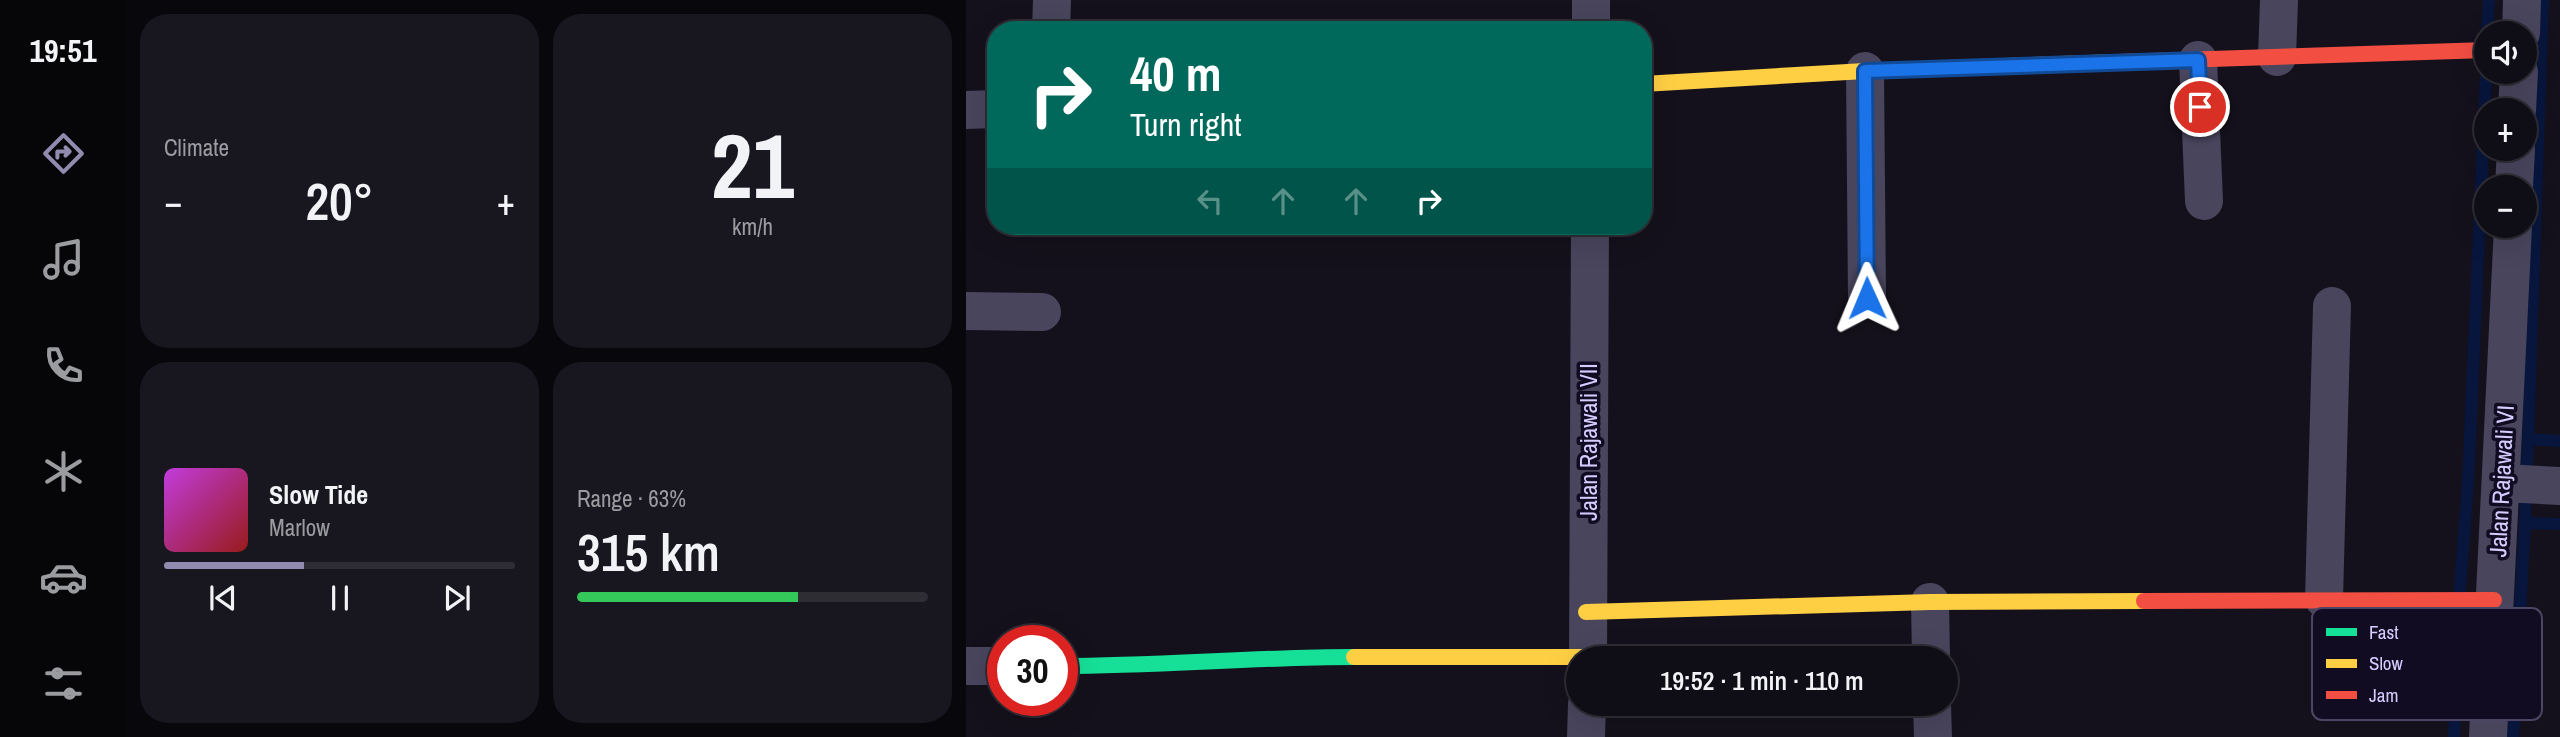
<!DOCTYPE html>
<meta charset="utf-8">
<style>
body{margin:0;font-family:"Archivo Narrow",sans-serif;background:#18161e;color:#f1f3f6;height:100vh;display:flex;flex-direction:column;font-size:26px;white-space:nowrap}
*{box-sizing:border-box;margin:0}
p{font-size:23px;color:#9b9ca0}
.icon{flex:none;width:38px;height:38px;fill:none;stroke:currentColor;stroke-width:2;stroke-linecap:round;stroke-linejoin:round}
.map{position:relative;flex:1;overflow:hidden}
.details{display:flex;flex-direction:column;gap:14px;padding:14px;background:#08070c;width:840px}
.details>*{flex:none}
.hud{position:absolute;left:21px;top:21px;width:665px;height:214px;border-radius:28px;box-shadow:0 7px 28px #0002,0 0 0 2px #2f2d34;background:#00695c;color:#fff;overflow:hidden}
.tools{position:absolute;left:1508px;top:21px;display:grid;gap:14px}
.tools a{display:grid;place-items:center;width:63px;height:63px;border-radius:50%;background:#0f0d15;box-shadow:0 7px 28px #0002,0 0 0 2px #2f2d34;font-size:35px}
.speed{position:absolute;left:21px;top:625px;display:flex;gap:14px;font-size:35px;font-weight:700;text-align:center}
.speed>*{display:grid;place-content:center;width:91px;height:91px;border-radius:50%;background:#0f0d15;box-shadow:0 7px 28px #0002,0 0 0 2px #2f2d34;line-height:1}
.speed .limit{border:10px solid #d22;background:#fff;color:#111}
.pin{position:absolute;display:grid;place-items:center;width:60px;height:60px;color:#fff;margin:-30px;border:4px solid #fff;border-radius:50%;box-shadow:0 2px 7px #0007}
.me{position:absolute;width:77px;margin:-38px;rotate:359deg;stroke-linejoin:round;filter:drop-shadow(0 0 5px #0008)}
.turn{display:flex;align-items:center;gap:24px;height:147px;padding:0 28px;font-size:32px}
.turn .icon{width:91px;height:91px;stroke-width:2.5}
.turn b{display:block;font-size:49px;line-height:60px}
.lanes{display:flex;align-items:center;height:66px;padding:0 28px;background:#0003;justify-content:center;gap:35px;direction:ltr}
.lanes .off{opacity:.35}
.big{font-size:52px;font-weight:600;line-height:1.1}
.details .widget{flex:1;display:flex;flex-direction:column;justify-content:center;gap:10px;min-width:0;padding:0 24px;border-radius:28px;background:#18161e}
.details .dial{align-items:center;gap:0}
.dial b{font-size:91px;line-height:1}
.song{display:flex;align-items:center;gap:21px}
.cover{width:84px;height:84px;border-radius:10px;background:linear-gradient(135deg,hsl(290 70% 55%),hsl(0 70% 35%))}
.played{height:7px;border-radius:4px;background:linear-gradient(90deg,#928bb0 40%,#2f2d34 40%)}
.keys{display:flex;justify-content:space-around;direction:ltr}
.heat{display:flex;justify-content:space-between;align-items:center;font-size:38px;direction:ltr}
.charge{height:10px;border-radius:5px;background:linear-gradient(90deg,#34c759 63%,#2f2d34 0)}
.details .tiles{flex:1;display:grid;gap:14px;grid-template-columns:repeat(2,1fr)}
.trip{position:absolute;left:600px;top:646px;width:392px;height:70px;border-radius:35px;background:#0f0d15;box-shadow:0 7px 28px #0002,0 0 0 2px #2f2d34;font-weight:600;line-height:70px;text-align:center}
main{display:flex;flex:1;min-height:0}
.tab-bar{display:flex;flex-direction:column;width:126px;justify-content:space-around;align-items:center;background:#060508;color:#9b9ca0}
.tab-bar .icon{width:49px;height:49px}
.tab-bar .current{color:#928bb0}
.tab-bar b{font-size:32px;color:#f1f3f6}
.map>svg:first-child{display:block}
</style>
<main>
<nav class="tab-bar">
<b>19:51</b>
<svg class="icon current" aria-label="directions" viewBox="0 0 24 24"><path d="M12 3l9 9-9 9-9-9zM9 14v-3h6M13 9l2 2-2 2"/></svg>
<svg class="icon" aria-label="music" viewBox="0 0 24 24"><path d="M9 18V5l10-2v13"/><circle cx="6" cy="18" r="3"/><circle cx="16" cy="16" r="3"/></svg>
<svg class="icon" aria-label="phone" viewBox="0 0 24 24"><path d="M5 4h4l2 5-3 2q2 4 5 5l2-3 5 2v4C11 20 4 13 5 4z"/></svg>
<svg class="icon" aria-label="climate" viewBox="0 0 24 24"><path d="M12 3v18M4 7l16 10M4 17L20 7"/></svg>
<svg class="icon" aria-label="car" viewBox="0 0 24 24"><path d="M5 17H2v-5l4-1 3-4h7l3 4 3 1v5h-3M9 17h6M6 11h13"/><circle cx="7" cy="17" r="2"/><circle cx="17" cy="17" r="2"/></svg>
<svg class="icon" aria-label="filters" viewBox="0 0 24 24"><path d="M4 7h16M4 17h16"/><circle cx="9" cy="7" r="2"/><circle cx="15" cy="17" r="2"/></svg>
</nav>
<section class="details">
<div class="tiles">
<div class="widget"><p>Climate</p>
<div class="heat"><a>−</a><b class="big">20°</b><a>+</a></div>
</div>
<div class="widget dial"><b>21</b><p>km/h</p></div>
<div class="widget">
<div class="song"><i class="cover"></i><div><b>Slow Tide</b><p>Marlow</p></div></div>
<div class="played"></div>
<div class="keys"><svg class="icon" aria-label="previous" viewBox="0 0 24 24"><path d="M18 5L8 12l10 7zM5 5v14"/></svg><svg class="icon" aria-label="pause" viewBox="0 0 24 24"><path d="M8 5v14M16 5v14"/></svg><svg class="icon" aria-label="next" viewBox="0 0 24 24"><path d="M6 5l10 7-10 7zM19 5v14"/></svg></div>
</div>
<div class="widget"><p>Range · 63%</p><b class="big">315 km</b><div class="charge"></div></div>
</div>
</section>
<div class="map">
<svg width="1594" height="737" viewBox="0 0 1594 737">
<rect width="100%" height="100%" fill="#14111c"/>
<g fill="none" stroke-linecap="round" stroke-linejoin="round">
<!-- stream -->
<path stroke="#08163d" stroke-width="12" d="M1521 33 1523 0
M1561 439 1594 441
M1559 523 1594 524
M1488 737 1493 600 1502 483 1521 52
M1547 737 1559 523 1577 0"/>
<!-- street -->
<path stroke="#48455d" stroke-width="38" d="M625 0V30
M85 30 86 0
M1555 33 1556 0
M1311 57 1313 0
M1232 60 1238 201
M899 71 901 298
M0 110 30 109
M1551 110 1553 72
M1548 187 1550 149
M0 311 76 312
M1536 483 1594 486
M1358 599 1366 306
M964 602 965 658
M622 658 624 226
M0 666H37
M966 704 967 737
M620 737 621 704
M1522 737 1547 226"/>
<!-- fast -->
<path stroke="#16e098" stroke-width="16" d="M96 666C193 666 290 657 388 657"/>
<!-- slow -->
<path stroke="#ffcf43" stroke-width="16" d="M677 84 899 71 1152 62
M620 612 964 602 1178 601
M388 657H622"/>
<!-- jam -->
<path stroke="#f24e42" stroke-width="16" d="M1152 62 1521 50
M1178 601 1528 600"/>
</g>
<g fill="none" stroke-linecap="round" stroke-linejoin="round">
<defs>
<path id="route" d="M901 298 899 71 1232 60 1234 107"/>
</defs>
<!-- route casing -->
<use href="#route" stroke="#114b97" stroke-width="18"/>
<!-- route -->
<use href="#route" stroke="#1a73e8" stroke-width="12"/>
</g>
<g text-anchor="middle" dominant-baseline="central" stroke-width="7" stroke-linejoin="round" paint-order="stroke">
<!-- street labels -->
<g font-size="24" fill="#d6ccff" stroke="#110c21">
<text transform="translate(622 442) rotate(-90)">Jalan Rajawali VII</text>
<text transform="translate(1535 481) rotate(-87)">Jalan Rajawali VI</text>
</g>
</g>
<!-- legend -->
<rect x="1346" y="608" width="230" height="112" rx="10" fill="#110c21" stroke="#4c4664" stroke-width="2"/>
<rect x="1360" y="628" width="31" height="8" fill="#16e098"/>
<rect x="1360" y="659" width="31" height="9" fill="#ffcf43"/>
<rect x="1360" y="691" width="31" height="8" fill="#f24e42"/>
<g font-size="19" fill="#d6ccff">
<text x="1403" y="639">Fast</text>
<text x="1403" y="670">Slow</text>
<text x="1403" y="702">Jam</text>
</g>
</svg>
<div class="tools">
<a><svg class="icon" aria-label="sound" viewBox="0 0 24 24"><path d="M4 9h4l5-4v14l-5-4H4zM17 9q2 3 0 6"/></svg></a>
<a>+</a>
<a>−</a>
</div>
<div class="speed"><div class="limit">30</div></div>
<div class="pin" style="left:1234px;top:107px;background:#d93025"><svg class="icon" aria-label="arrive" viewBox="0 0 24 24"><path d="M6 21V4h12l-3 4 3 4H6"/></svg></div>
<svg class="me" style="left:901px;top:298px" viewBox="-20 -20 40 40"><path d="M0-17L14 15 0 8-14 15z" fill="#1a73e8" stroke="#fff" stroke-width="4"/></svg>
<div class="trip">19:52 · 1 min · 110 m</div>
<div class="hud">
<div class="turn"><svg class="icon" aria-label="right" viewBox="0 0 24 24"><path d="M7 20v-9h11M14 6l5 5-5 5"/></svg><div><b>40 m</b>Turn right</div></div>
<div class="lanes"><svg class="icon off" aria-label="left" viewBox="0 0 24 24"><path d="M17 20v-9H6M10 6l-5 5 5 5"/></svg><svg class="icon off" aria-label="ahead" viewBox="0 0 24 24"><path d="M12 20V5M6 11l6-6 6 6"/></svg><svg class="icon off" aria-label="ahead" viewBox="0 0 24 24"><path d="M12 20V5M6 11l6-6 6 6"/></svg><svg class="icon" aria-label="right" viewBox="0 0 24 24"><path d="M7 20v-9h11M14 6l5 5-5 5"/></svg></div>
</div>
</div>
</main>
